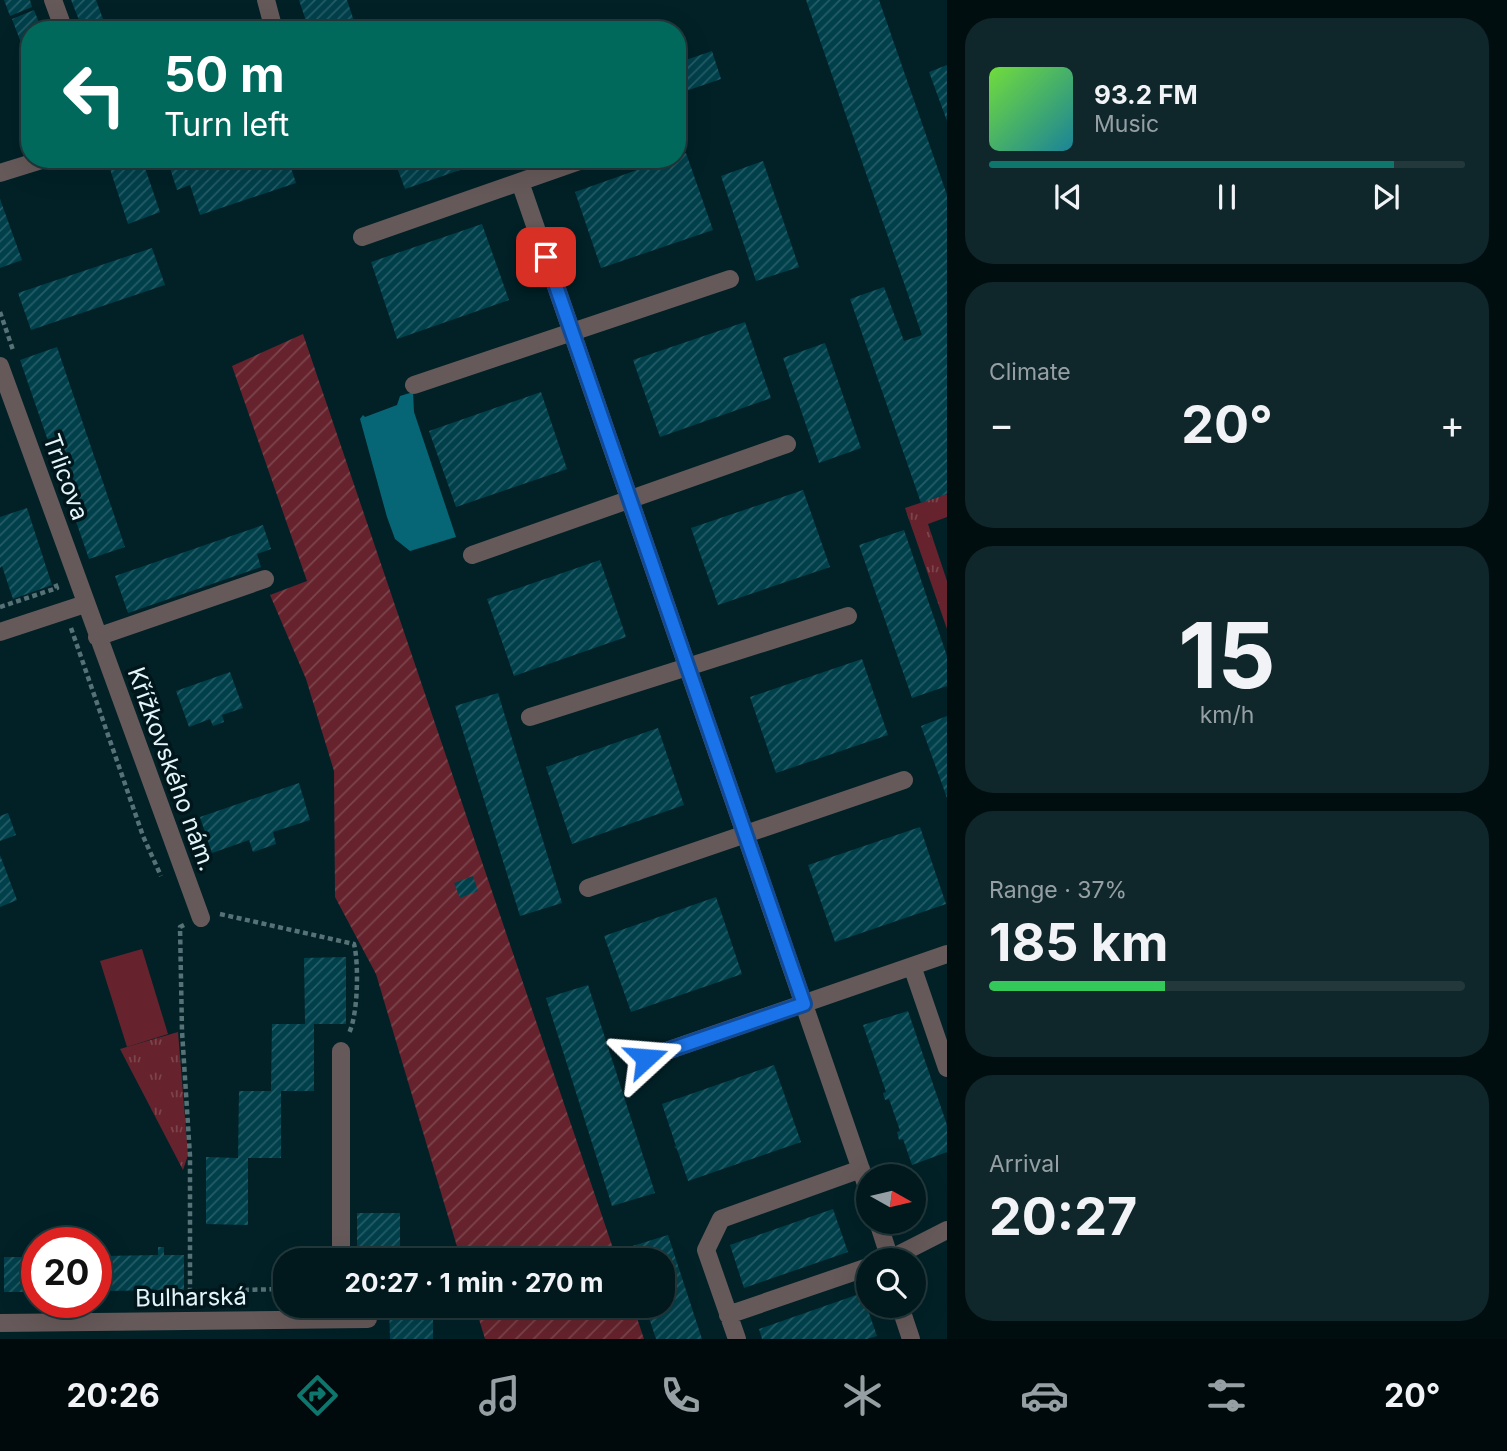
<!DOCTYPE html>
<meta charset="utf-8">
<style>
body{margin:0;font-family:Inter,sans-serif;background:#0f262a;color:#f1f3f6;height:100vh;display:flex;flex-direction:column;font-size:26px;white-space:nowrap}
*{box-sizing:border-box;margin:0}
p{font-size:23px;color:#96a0a4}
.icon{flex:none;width:38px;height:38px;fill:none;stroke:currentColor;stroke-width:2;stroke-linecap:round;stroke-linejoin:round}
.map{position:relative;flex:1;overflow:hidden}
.sheet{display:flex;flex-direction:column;gap:18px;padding:18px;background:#010e10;width:560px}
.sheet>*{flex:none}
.top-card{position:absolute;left:21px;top:21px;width:665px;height:147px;border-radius:28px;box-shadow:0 7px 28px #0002,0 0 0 2px #23383b;background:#00695c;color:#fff;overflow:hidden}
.needle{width:46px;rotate:98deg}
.tools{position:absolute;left:856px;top:1164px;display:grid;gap:14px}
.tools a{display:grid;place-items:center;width:70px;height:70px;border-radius:50%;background:#01191d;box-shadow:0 7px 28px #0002,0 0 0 2px #23383b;font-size:35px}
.speed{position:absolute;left:21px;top:1227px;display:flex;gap:14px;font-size:35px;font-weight:700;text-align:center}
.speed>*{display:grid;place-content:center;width:91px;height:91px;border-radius:50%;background:#01191d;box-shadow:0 7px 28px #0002,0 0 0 2px #23383b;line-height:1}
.speed .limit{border:10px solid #d22;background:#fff;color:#111}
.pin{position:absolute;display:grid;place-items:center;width:60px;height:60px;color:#fff;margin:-30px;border-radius:14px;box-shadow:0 4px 10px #0006}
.me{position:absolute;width:77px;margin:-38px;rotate:71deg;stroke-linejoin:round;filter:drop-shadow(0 0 5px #0008)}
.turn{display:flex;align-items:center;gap:24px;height:147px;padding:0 28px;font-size:32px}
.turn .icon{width:91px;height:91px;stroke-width:2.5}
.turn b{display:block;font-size:49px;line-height:60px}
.big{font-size:52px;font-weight:700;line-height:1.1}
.sheet .card{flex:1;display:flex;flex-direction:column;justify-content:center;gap:10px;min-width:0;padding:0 24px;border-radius:28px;background:#0f262a}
.sheet .dial{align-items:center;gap:0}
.dial b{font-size:91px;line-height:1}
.song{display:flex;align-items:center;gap:21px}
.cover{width:84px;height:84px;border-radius:10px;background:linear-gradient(135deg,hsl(100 70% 55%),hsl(190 70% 35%))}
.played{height:7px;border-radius:4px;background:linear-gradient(90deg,#0f766e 85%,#23383b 85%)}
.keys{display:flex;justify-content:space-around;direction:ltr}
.heat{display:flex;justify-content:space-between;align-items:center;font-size:38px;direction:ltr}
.charge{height:10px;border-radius:5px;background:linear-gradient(90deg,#34c759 37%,#23383b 0)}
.trip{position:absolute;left:273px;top:1248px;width:402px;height:70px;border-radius:28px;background:#01191d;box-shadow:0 7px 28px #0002,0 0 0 2px #23383b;font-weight:700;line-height:70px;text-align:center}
.dock{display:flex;height:112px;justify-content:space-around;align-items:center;background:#000a0c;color:#96a0a4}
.dock .icon{width:49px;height:49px}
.dock .on{color:#0f766e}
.dock b{font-size:32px;color:#f1f3f6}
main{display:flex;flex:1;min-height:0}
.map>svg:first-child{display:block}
</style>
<main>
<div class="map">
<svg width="947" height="1339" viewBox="0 0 947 1339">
<defs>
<pattern id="grass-tufts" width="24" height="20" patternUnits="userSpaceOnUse" patternTransform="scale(1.75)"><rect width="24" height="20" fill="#66232d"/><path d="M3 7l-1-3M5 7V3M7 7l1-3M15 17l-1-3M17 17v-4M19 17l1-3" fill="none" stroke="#7c444c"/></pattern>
<pattern id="garden-furrows" width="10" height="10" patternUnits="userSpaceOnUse" patternTransform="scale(1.75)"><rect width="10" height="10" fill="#66232d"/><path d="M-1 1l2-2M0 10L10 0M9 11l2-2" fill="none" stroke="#7c444c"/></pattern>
<pattern id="building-hatch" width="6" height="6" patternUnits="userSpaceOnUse" patternTransform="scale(1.75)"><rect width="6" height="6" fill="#00404b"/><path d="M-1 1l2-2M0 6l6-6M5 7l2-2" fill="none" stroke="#255c66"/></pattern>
</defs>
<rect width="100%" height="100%" fill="#012127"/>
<!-- grass -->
<path fill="url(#grass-tufts)" d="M947 494V517L928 524 947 581V629L905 508Z
M178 1032 188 1155 183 1170 120 1049Z"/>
<!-- garden -->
<path fill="url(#garden-furrows)" d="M303 334 617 1260H461L376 974 335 897 334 771 306 679 270 595 307 581 232 366Z
M475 1306H633L644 1339H485Z"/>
<!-- pitch -->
<path fill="#66232d" d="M142 949 168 1034 127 1047 100 961Z"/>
<!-- water -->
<path fill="#066676" d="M413 392 414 412 456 537 410 551 395 539 387 517 360 419 363 415 365 417 397 405 400 396Z"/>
<!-- building -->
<path fill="url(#building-hatch)" d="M4 0H30L32 7 10 16Z
M71 0H96L107 30H83Z
M299 0H347L357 30H309Z
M806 0H879L947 195V494L921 503 850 299 884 287 904 341 922 335Z
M34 10 42 30H30L29 64 12 19Z
M712 51 721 79 677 94V63Z
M947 65V121L929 72Z
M686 153 713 230 601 268 575 192 668 159H677V156Z
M120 159H142L160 212 128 224 108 163Z
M167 159H288L296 183 200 215 190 185 177 190Z
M402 159H489V160L405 189 395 162Z
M763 161 799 267 756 281 721 176Z
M0 199 22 260 0 268Z
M482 224 509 300 397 339 371 262Z
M152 248 165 285 31 330 18 293Z
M745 322 771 398 660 437 633 360Z
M825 343 861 448 819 463 783 358Z
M57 347 125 547 89 559 20 360Z
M541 392 567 469 456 507 429 431Z
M803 490 830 567 718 605 691 528Z
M27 508 52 585 13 599 2 566 0 568V517Z
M263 525 271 549 257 554 261 567 128 613 115 576Z
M904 530 947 656V686L912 698 859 545Z
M600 560 626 637 514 676 487 599Z
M862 659 888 735 776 773 750 697Z
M230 672 243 708 222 715 224 722 213 726 210 719 189 727 176 691Z
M498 693 562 903 520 916 455 706Z
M947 716V798L921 726Z
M658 728 684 805 572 844 546 767Z
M299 783 310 820 273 832 276 844 253 852 249 840 212 853 200 817Z
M8 813 16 835 0 841V816Z
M920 827 946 904 835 942 808 865Z
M0 855 17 900 0 907Z
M473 876 478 891 460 898 454 883Z
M716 897 742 974 631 1012 604 936Z
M346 957V1024H314V1091H281V1158H248V1225L206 1224V1157L238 1158 239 1091H271L272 1024H305L304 958Z
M588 985 655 1193 612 1206 546 998Z
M908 1011 947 1125V1152L912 1165 903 1139 899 1140 897 1132 900 1131 889 1099 885 1100 883 1093 886 1092 863 1025Z
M774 1065 801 1142 688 1181 677 1149 674 1147 676 1146 662 1104Z
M833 1209 848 1252 744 1288 730 1245Z
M357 1213H400V1260H357Z
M668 1235 702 1339H656L645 1306H663V1260H630L626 1248Z
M158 1247H164V1255H184V1290L96 1291 98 1248H104V1256L158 1255Z
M4 1257H37V1292H4Z
M862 1293 877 1336 867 1339H762L759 1329Z
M389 1306H433V1339H390Z"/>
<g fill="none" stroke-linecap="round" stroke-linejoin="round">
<!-- path -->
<path stroke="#577277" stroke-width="4.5" stroke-dasharray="5 3.5" stroke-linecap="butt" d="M0 312 13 350
M0 607 57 588 55 583
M71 628 143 836 161 876
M220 914 354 944C359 964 358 1015 349 1033
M184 925 180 927 182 1031 190 1156V1302
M238 1302 239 1290 285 1289"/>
<!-- minor -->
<path stroke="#665959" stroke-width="18" d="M53 0 64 30
M266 0 274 30
M677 127H678
M0 173 45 159
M520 182 868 1190
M362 237 585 159
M0 366 201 918
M414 385 730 279
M472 555 787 444
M0 632 85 604
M97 637 265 579
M530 717 848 616
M588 888 904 780
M912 966 947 1068
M646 1058 947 954
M878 1222 890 1259 947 1230
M341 1260V1051
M900 1306 911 1339
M728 1315 868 1267
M0 1323 368 1319
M737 1339 706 1250 721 1219 861 1169"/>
</g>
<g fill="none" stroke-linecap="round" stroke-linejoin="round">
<defs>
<path id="route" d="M546 257 804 1004 646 1058"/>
</defs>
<!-- route casing -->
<use href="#route" stroke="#114b97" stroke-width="18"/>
<!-- route -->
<use href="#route" stroke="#1a73e8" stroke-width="12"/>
</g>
<g text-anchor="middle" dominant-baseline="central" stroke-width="7" stroke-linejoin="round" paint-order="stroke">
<!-- street labels -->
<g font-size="24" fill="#e3f5f9" stroke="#01161b">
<text transform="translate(66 477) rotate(70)">Trlicova</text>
<text transform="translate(172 769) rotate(70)">Křížkovského nám.</text>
<text transform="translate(191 1297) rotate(-1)">Bulharská</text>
</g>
</g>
</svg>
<div class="tools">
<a><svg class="needle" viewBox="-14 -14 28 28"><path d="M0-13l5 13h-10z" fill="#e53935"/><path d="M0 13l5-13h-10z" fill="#96a0a4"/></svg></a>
<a><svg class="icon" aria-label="search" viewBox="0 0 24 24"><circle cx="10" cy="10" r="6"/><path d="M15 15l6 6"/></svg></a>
</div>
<div class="speed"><div class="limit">20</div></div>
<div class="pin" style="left:546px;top:257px;background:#d93025"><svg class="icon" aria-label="arrive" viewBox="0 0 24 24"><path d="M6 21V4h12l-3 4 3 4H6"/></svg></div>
<svg class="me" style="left:646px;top:1058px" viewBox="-20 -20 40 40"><path d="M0-17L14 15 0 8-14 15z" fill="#1a73e8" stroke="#fff" stroke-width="4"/></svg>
<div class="trip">20:27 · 1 min · 270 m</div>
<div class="top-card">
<div class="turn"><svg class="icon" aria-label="left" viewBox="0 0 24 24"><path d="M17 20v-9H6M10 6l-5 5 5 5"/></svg><div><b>50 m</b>Turn left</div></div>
</div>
</div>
<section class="sheet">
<div class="card">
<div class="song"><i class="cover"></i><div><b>93.2 FM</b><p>Music</p></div></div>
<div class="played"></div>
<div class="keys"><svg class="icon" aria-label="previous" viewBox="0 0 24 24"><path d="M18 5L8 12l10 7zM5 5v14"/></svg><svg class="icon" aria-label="pause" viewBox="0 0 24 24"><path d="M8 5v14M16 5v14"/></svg><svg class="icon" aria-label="next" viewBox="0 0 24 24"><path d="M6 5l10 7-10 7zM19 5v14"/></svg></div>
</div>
<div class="card"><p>Climate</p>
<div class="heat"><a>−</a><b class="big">20°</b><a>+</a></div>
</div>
<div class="card dial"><b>15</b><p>km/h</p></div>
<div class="card"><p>Range · 37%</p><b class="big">185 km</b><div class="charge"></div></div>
<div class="card"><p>Arrival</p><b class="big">20:27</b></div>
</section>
</main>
<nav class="dock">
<b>20:26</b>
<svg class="icon on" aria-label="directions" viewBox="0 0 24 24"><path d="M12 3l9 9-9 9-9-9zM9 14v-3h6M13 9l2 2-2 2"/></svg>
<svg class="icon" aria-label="music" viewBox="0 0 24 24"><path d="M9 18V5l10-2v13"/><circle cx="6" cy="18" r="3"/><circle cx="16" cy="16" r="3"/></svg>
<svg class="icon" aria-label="phone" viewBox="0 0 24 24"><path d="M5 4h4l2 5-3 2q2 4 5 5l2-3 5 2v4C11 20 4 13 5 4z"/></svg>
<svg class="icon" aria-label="climate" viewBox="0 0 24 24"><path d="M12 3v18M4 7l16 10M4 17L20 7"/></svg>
<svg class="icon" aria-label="car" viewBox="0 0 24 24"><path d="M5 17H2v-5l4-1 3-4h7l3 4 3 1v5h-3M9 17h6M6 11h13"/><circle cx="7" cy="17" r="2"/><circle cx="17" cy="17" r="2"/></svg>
<svg class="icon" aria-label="filters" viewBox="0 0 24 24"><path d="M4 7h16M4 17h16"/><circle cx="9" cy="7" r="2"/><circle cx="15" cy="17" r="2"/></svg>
<b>20°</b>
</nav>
